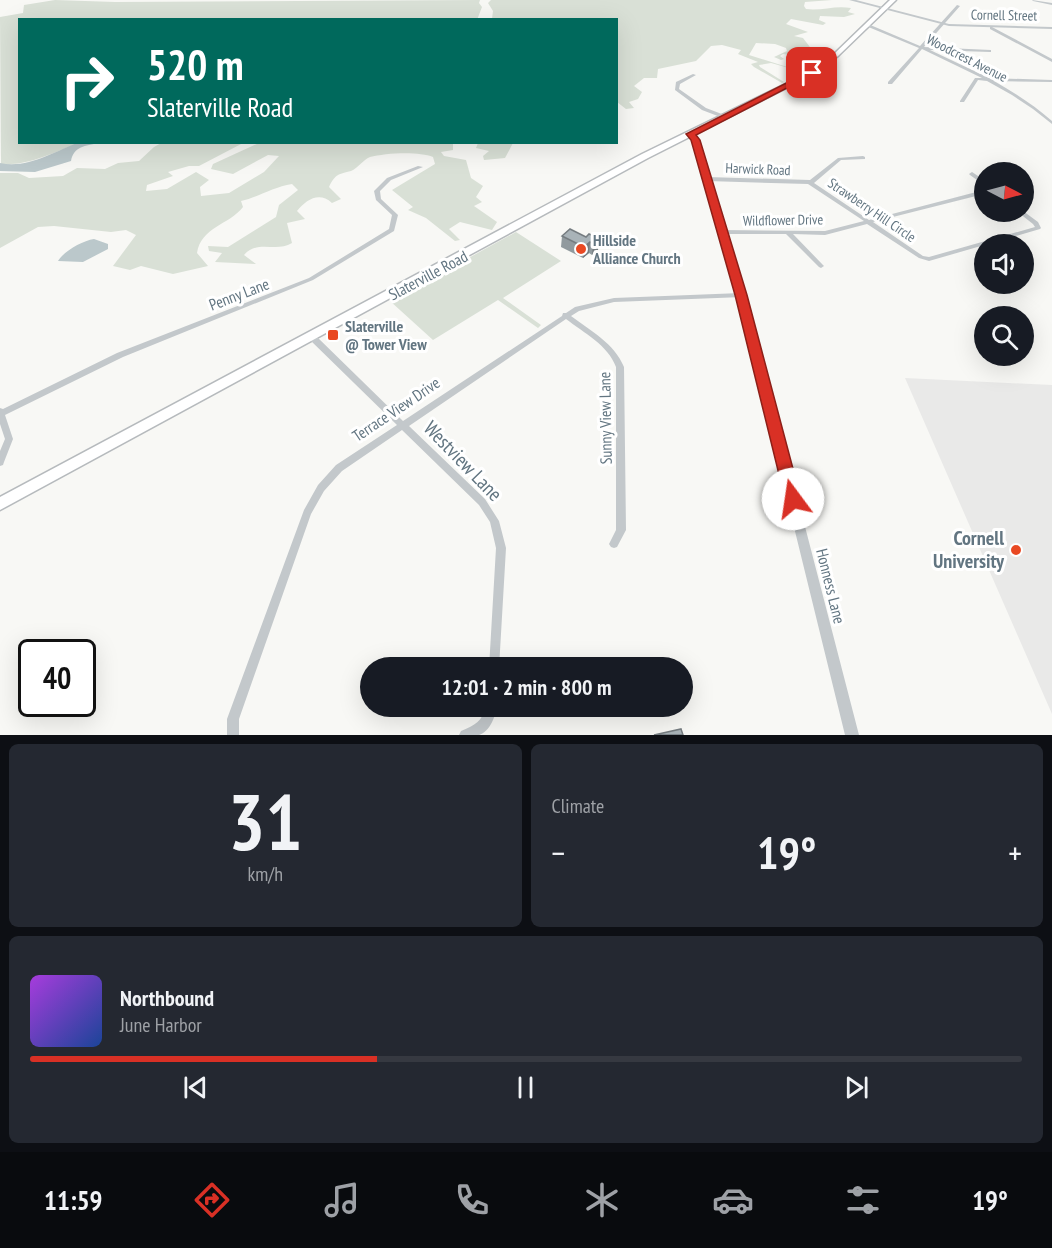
<!DOCTYPE html>
<meta charset="utf-8">
<style>
body{margin:0;font-family:"PT Sans Narrow",sans-serif;background:#242831;color:#f1f3f6;height:100vh;display:flex;flex-direction:column;font-size:22px;white-space:nowrap}
*{box-sizing:border-box;margin:0}
p{font-size:20px;color:#9ea1a6}
.icon{flex:none;width:33px;height:33px;fill:none;stroke:currentColor;stroke-width:2;stroke-linecap:round;stroke-linejoin:round}
.map{position:relative;height:735px;overflow:hidden}
.side{display:flex;flex-direction:column;gap:9px;padding:9px;background:#0d0f14;flex:1}
.side>*{flex:none}
.guide{position:absolute;left:18px;top:18px;width:600px;height:126px;border-radius:0px;box-shadow:0 6px 24px #0002;background:#00695c;color:#fff;overflow:hidden}
.needle{width:39px;rotate:96deg}
.tools{position:absolute;left:974px;top:162px;display:grid;gap:12px}
.tools a{display:grid;place-items:center;width:60px;height:60px;border-radius:50%;background:#171b24;box-shadow:0 6px 24px #0002;font-size:30px}
.speed{position:absolute;left:18px;top:639px;display:flex;gap:12px;font-size:30px;font-weight:700;text-align:center}
.speed>*{display:grid;place-content:center;width:78px;height:78px;border-radius:50%;background:#171b24;box-shadow:0 6px 24px #0002;line-height:1}
.speed .limit{border:3px solid #111;border-radius:9px;background:#fff;color:#111}
.pin{position:absolute;display:grid;place-items:center;width:51px;height:51px;color:#fff;margin:-26px;border-radius:12px;box-shadow:0 3px 9px #0006}
.me{position:absolute;width:66px;margin:-33px;rotate:346deg;stroke-linejoin:round;filter:drop-shadow(0 0 4px #0008)}
.turn{display:flex;align-items:center;gap:21px;height:126px;padding:0 30px;font-size:27px}
.turn .icon{width:78px;height:78px;stroke-width:2.5}
.turn b{display:block;font-size:42px;line-height:51px}
.big{font-size:45px;font-weight:800;line-height:1.1}
.side .widget{flex:1;display:flex;flex-direction:column;justify-content:center;gap:9px;min-width:0;padding:0 21px;border-radius:9px;background:#242831}
.side .dial{align-items:center;gap:0}
.dial b{font-size:78px;line-height:1}
.song{display:flex;align-items:center;gap:18px}
.cover{width:72px;height:72px;border-radius:9px;background:linear-gradient(135deg,hsl(280 70% 55%),hsl(220 70% 35%))}
.played{height:6px;border-radius:3px;background:linear-gradient(90deg,#d93025 35%,#363941 35%)}
.keys{display:flex;justify-content:space-around;direction:ltr}
.heat{display:flex;justify-content:space-between;align-items:center;font-size:33px;direction:ltr}
.side .tiles{flex:1;display:grid;gap:9px;grid-template-columns:1fr 1fr}
.widget:last-child{grid-column:span 2}
.trip{position:absolute;left:360px;top:657px;width:333px;height:60px;border-radius:30px;background:#171b24;box-shadow:0 6px 24px #0002;font-weight:800;line-height:60px;text-align:center}
.tabs{display:flex;height:96px;justify-content:space-around;align-items:center;background:#090b0e;color:#9ea1a6}
.tabs .icon{width:42px;height:42px}
.tabs .active{color:#d93025}
.tabs b{font-size:27px;color:#f1f3f6}
.map>svg:first-child{display:block}
</style>
<div class="map">
<svg width="1052" height="735" viewBox="0 0 1052 735">
<rect width="100%" height="100%" fill="#f8f8f5"/>
<!-- built -->
<path fill="#e9e9e8" d="M905 378 1052 385V714Z"/>
<!-- green -->
<path fill="#d9e0d6" d="M55 0 115 2 480 0 479 3 482 7 477 20H294L286 18 273 20H20V142L79 143C54 152 29 166 1 164L0 17 23 13 24 5Z
M491 0H832L805 2 804 6 806 9C822 11 835 5 851 8L848 12 855 14 844 17 820 16 819 20 826 23 823 25 791 19 786 24 808 32 794 36 803 38 813 51 831 54C812 71 805 56 783 54L780 56 784 59 781 60 774 57 787 51 786 48 775 44 756 43 749 55 803 72 771 63 759 65 760 67 784 82 782 83 754 67 751 64 758 62 738 54 741 50 722 45 711 46 696 61 658 69 657 78H644L634 86 642 92 638 99 629 102 634 108 626 109 617 102 616 20 492 19 493 11 488 3Z
M163 142 243 143 199 166H189L168 172 173 176 147 185 146 191 167 189 196 172 209 180 200 187 201 196 229 193 264 172 279 156 268 155 233 174 211 169 213 164 259 143H453V150L441 152 444 156 466 160 471 178 483 186 476 197 482 202 474 206 497 222 492 230 460 222 449 229 460 240 455 241 426 218 408 210 413 207 392 190 435 164 433 157C419 151 385 153 370 157 363 160 358 168 351 171 339 174 335 174 329 187L341 199 332 203C319 191 306 200 297 211L305 219 287 223 292 243C276 253 258 239 244 255L256 264 215 262 222 253 209 251 208 246 228 247 276 217 279 205 298 190 292 184C273 187 259 197 241 201L243 207C229 225 201 227 197 253L208 266 173 274 141 266 130 270 113 266 136 235 126 230 111 232 54 226 38 227 0 248V173H18L29 178 63 176 77 168 105 169 118 163 139 161 154 147Z
M478 143V142L513 143 505 158 484 160 483 156 489 151 476 148Z
M516 232 561 261 503 298 541 325 538 328 498 300 433 340 390 301Z"/>
<!-- water -->
<path fill="#bbc8cb" d="M79 142 99 143C85 146 74 146 71 161L35 172 0 171V163C27 169 54 152 79 142Z
M94 239 108 244V249L83 262 58 261C64 251 82 241 94 239Z"/>
<g fill="none" stroke-linecap="round" stroke-linejoin="round">
<defs>
<path id="trunk" d="M890 0H896L838 56 814 74 648 158 0 510V497L642 154 810 72 834 54Z"/>
</defs>
<!-- trunk casing -->
<use href="#trunk" stroke="#b6babd" stroke-width="3"/>
<!-- minor -->
<path fill="#c3c8cb" fill-rule="evenodd" d="M1032 0 1052 3V5L1033 1Z
M957 5 960 6 924 47 991 50V52H990L930 50 989 78 1052 80V82L994 81C1015 93 1034 105 1052 121V124L1033 109 1012 95 987 81 978 80 964 102H960V101L975 78H982L922 49 892 84H888V82L919 48 866 26V24H868L920 46Z
M990 27H992L1052 59V62L990 29Z
M693 74 696 75 680 84 679 89 706 108 727 116V118H723L702 110 675 90 676 82Z
M863 156 865 157V159L841 160 814 183 869 220 984 190V194L873 222 923 256 929 257 1035 227 1033 224 1019 213 1018 212 1023 211 1038 222 1041 228 1040 229 929 261 919 258 867 224 825 235 793 234 823 265 824 266 821 268 819 267 786 234H722L719 232 722 230 825 231 864 221 808 184 707 181 704 179 707 177 810 180 838 158Z
M418 166 423 167 391 180 380 191 381 199 398 215 394 231 313 280 123 357 5 415 13 439 4 462 3 465 0 466V451L5 439 0 424V408L3 409 117 353 309 278 389 229 392 215 376 200 374 191 387 178Z
M972 172 984 180V185L970 175 969 174Z
M741 293 744 295 743 297 614 302 579 311 571 316C591 331 614 343 624 367L626 530 617 547 614 548 611 547 609 544 616 530V367C608 345 584 333 566 319L409 426 485 499 499 521 506 548 499 668H489L496 548 490 522 479 505 402 430 342 471 324 491 311 514 239 719V735H227V719L304 510 318 485 336 465 397 425 309 339 308 337 309 335H315L403 421 562 316 563 313H566L575 307 614 298Z
M486 706H498C495 716 490 732 479 735 474 735 465 735 459 735L461 731C474 726 483 721 486 706Z"/>
<!-- tertiary -->
<path fill="#c3c8cb" fill-rule="evenodd" d="M849 0H856L949 24 1052 27V29L949 26Z
M688 133H692L698 140 745 295 859 735H845L737 295 692 140 687 134Z"/>
<!-- trunk -->
<use href="#trunk" fill="#fff" fill-rule="evenodd"/>
</g>
<!-- wall -->
<path fill="#919a9e" d="M562 236 586 237 598 250 592 255 589 253 583 258 561 247Z"/>
<!-- shaded-wall -->
<path fill="#767d81" d="M600 239 598 250 592 255 593 244Z
M590 242 589 253 583 258 584 247Z"/>
<!-- building -->
<path fill="#a9b3b8" stroke="#767d81" stroke-width="1.5" d="M570 229 586 237 589 234 600 239 593 244 590 242 584 247 562 236Z
M681 729 683 735H654Z"/>
<!-- route -->
<path fill="#d93025" stroke="#8d1f18" stroke-width="1.5" d="M810 71 816 73 696 135 700 140 747 295 801 499 799 504 793 506 787 504 785 499 735 295 691 140 686 134Z"/>
<!-- markers -->
<g fill="#e94923" stroke="#fff" stroke-width="2">
<circle cx="581" cy="249" r="6"/>
<rect x="327" y="329" width="12" height="12" rx="3"/>
<circle cx="1016" cy="550" r="6"/>
</g>
<g text-anchor="middle" dominant-baseline="central" stroke-width="6" stroke-linejoin="round" paint-order="stroke">
<!-- far-street labels -->
<g font-size="14" fill="#627581" stroke="#fff">
<text transform="translate(1004 15) rotate(1)">Cornell Street</text>
<text transform="translate(967 58) rotate(27)">Woodcrest Avenue</text>
<text transform="translate(758 169) rotate(2)">Harwick Road</text>
<text transform="translate(872 210) rotate(34)">Strawberry Hill Circle</text>
<text transform="translate(783 220) rotate(-1)">Wildflower Drive</text>
</g>
<!-- poi labels -->
<g font-size="16" font-weight="bold" fill="#627581" stroke="#fff" text-anchor="start">
<text x="593" y="240">Hillside<tspan x="593" dy="18">Alliance Church</tspan></text>
<text x="345" y="326">Slaterville<tspan x="345" dy="18">@ Tower View</tspan></text>
</g>
<!-- street labels -->
<g font-size="16" fill="#627581" stroke="#fff">
<text transform="translate(428 275) rotate(-28)">Slaterville Road</text>
<text transform="translate(239 294) rotate(-21)">Penny Lane</text>
<text transform="translate(396 409) rotate(-34)">Terrace View Drive</text>
<text transform="translate(605 418) rotate(-91)">Sunny View Lane</text>
<text transform="translate(831 586) rotate(76)">Honness Lane</text>
</g>
<!-- near-street labels -->
<g font-size="20" fill="#627581" stroke="#fff">
<text transform="translate(463 461) rotate(46)">Westview Lane</text>
</g>
<!-- near-poi labels -->
<g font-size="20" font-weight="bold" fill="#627581" stroke="#fff" text-anchor="end">
<text x="1004" y="538">Cornell<tspan x="1004" dy="23">University</tspan></text>
</g>
</g>
</svg>
<div class="tools">
<a><svg class="needle" viewBox="-14 -14 28 28"><path d="M0-13l5 13h-10z" fill="#e53935"/><path d="M0 13l5-13h-10z" fill="#9ea1a6"/></svg></a>
<a><svg class="icon" aria-label="sound" viewBox="0 0 24 24"><path d="M4 9h4l5-4v14l-5-4H4zM17 9q2 3 0 6"/></svg></a>
<a><svg class="icon" aria-label="search" viewBox="0 0 24 24"><circle cx="10" cy="10" r="6"/><path d="M15 15l6 6"/></svg></a>
</div>
<div class="speed"><div class="limit">40</div></div>
<div class="pin" style="left:812px;top:73px;background:#d93025"><svg class="icon" aria-label="arrive" viewBox="0 0 24 24"><path d="M6 21V4h12l-3 4 3 4H6"/></svg></div>
<svg class="me" style="left:793px;top:499px" viewBox="-20 -20 40 40"><circle r="19" fill="#fff"/><path d="M0-13L10 11 0 6-10 11z" fill="#d93025"/></svg>
<div class="trip">12:01 · 2 min · 800 m</div>
<div class="guide">
<div class="turn"><svg class="icon" aria-label="right" viewBox="0 0 24 24"><path d="M7 20v-9h11M14 6l5 5-5 5"/></svg><div><b>520 m</b>Slaterville Road</div></div>
</div>
</div>
<section class="side">
<div class="tiles">
<div class="widget dial"><b>31</b><p>km/h</p></div>
<div class="widget"><p>Climate</p>
<div class="heat"><a>−</a><b class="big">19°</b><a>+</a></div>
</div>
<div class="widget">
<div class="song"><i class="cover"></i><div><b>Northbound</b><p>June Harbor</p></div></div>
<div class="played"></div>
<div class="keys"><svg class="icon" aria-label="previous" viewBox="0 0 24 24"><path d="M18 5L8 12l10 7zM5 5v14"/></svg><svg class="icon" aria-label="pause" viewBox="0 0 24 24"><path d="M8 5v14M16 5v14"/></svg><svg class="icon" aria-label="next" viewBox="0 0 24 24"><path d="M6 5l10 7-10 7zM19 5v14"/></svg></div>
</div>
</div>
</section>
<nav class="tabs">
<b>11:59</b>
<svg class="icon active" aria-label="directions" viewBox="0 0 24 24"><path d="M12 3l9 9-9 9-9-9zM9 14v-3h6M13 9l2 2-2 2"/></svg>
<svg class="icon" aria-label="music" viewBox="0 0 24 24"><path d="M9 18V5l10-2v13"/><circle cx="6" cy="18" r="3"/><circle cx="16" cy="16" r="3"/></svg>
<svg class="icon" aria-label="phone" viewBox="0 0 24 24"><path d="M5 4h4l2 5-3 2q2 4 5 5l2-3 5 2v4C11 20 4 13 5 4z"/></svg>
<svg class="icon" aria-label="climate" viewBox="0 0 24 24"><path d="M12 3v18M4 7l16 10M4 17L20 7"/></svg>
<svg class="icon" aria-label="car" viewBox="0 0 24 24"><path d="M5 17H2v-5l4-1 3-4h7l3 4 3 1v5h-3M9 17h6M6 11h13"/><circle cx="7" cy="17" r="2"/><circle cx="17" cy="17" r="2"/></svg>
<svg class="icon" aria-label="filters" viewBox="0 0 24 24"><path d="M4 7h16M4 17h16"/><circle cx="9" cy="7" r="2"/><circle cx="15" cy="17" r="2"/></svg>
<b>19°</b>
</nav>
